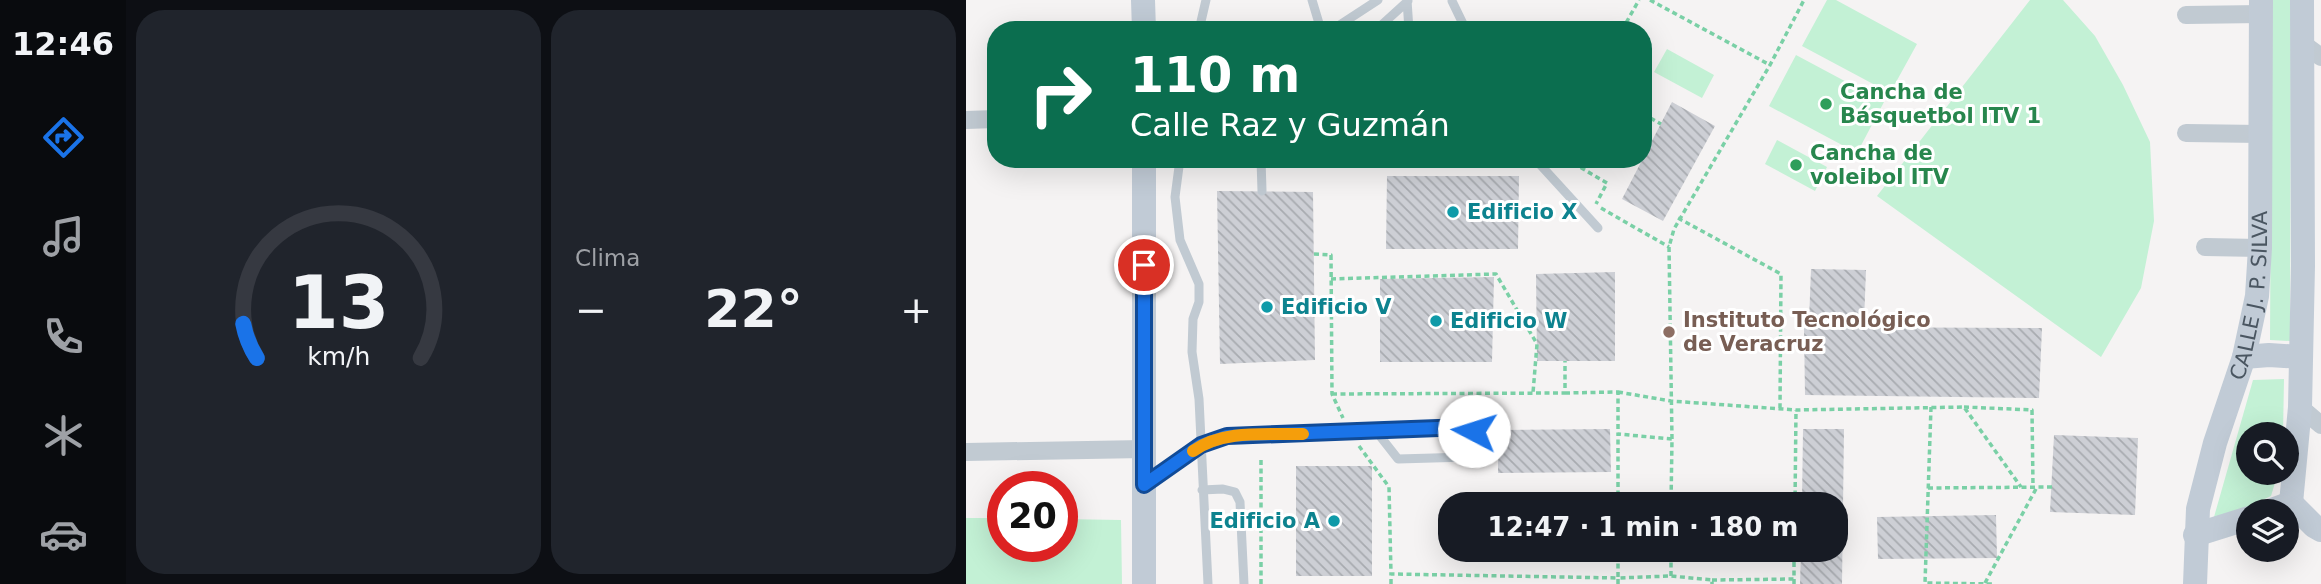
<!DOCTYPE html>
<html lang="es">
<meta charset="utf-8">
<style>
body{margin:0;font-family:"DejaVu Sans",sans-serif;background:#20242c;color:#f1f3f6;height:100vh;display:flex;flex-direction:column;font-size:26px;white-space:nowrap}
*{box-sizing:border-box;margin:0}
p{font-size:23px;color:#9ea1a6}
.icon{flex:none;width:38px;height:38px;fill:none;stroke:currentColor;stroke-width:2;stroke-linecap:round;stroke-linejoin:round}
.map{position:relative;flex:1;overflow:hidden}
.drawer{display:flex;flex-direction:column;gap:10px;padding:10px;background:#0d0f14;width:840px}
.drawer>*{flex:none}
.hud{position:absolute;left:21px;top:21px;width:665px;height:147px;border-radius:28px;box-shadow:0 7px 28px #0002;background:#0b6e4f;color:#fff;overflow:hidden}
.tools{position:absolute;left:1270px;top:422px;display:grid;gap:14px}
.tools a{display:grid;place-items:center;width:63px;height:63px;border-radius:50%;background:#171b24;box-shadow:0 7px 28px #0002;font-size:35px}
.speed{position:absolute;left:21px;top:471px;display:flex;gap:14px;font-size:35px;font-weight:700;text-align:center}
.speed>*{display:grid;place-content:center;width:91px;height:91px;border-radius:50%;background:#171b24;box-shadow:0 7px 28px #0002;line-height:1}
.speed .limit{border:10px solid #d22;background:#fff;color:#111}
.pin{position:absolute;display:grid;place-items:center;width:60px;height:60px;color:#fff;margin:-30px;border:4px solid #fff;border-radius:50%;box-shadow:0 2px 7px #0007}
.me{position:absolute;width:77px;margin:-38px;rotate:275deg;stroke-linejoin:round;filter:drop-shadow(0 0 5px #0008)}
.turn{display:flex;align-items:center;gap:24px;height:147px;padding:0 28px;font-size:32px}
.turn .icon{width:91px;height:91px;stroke-width:2.5}
.turn b{display:block;font-size:49px;line-height:60px}
.big{font-size:52px;font-weight:700;line-height:1.1}
.drawer .card{flex:1;display:flex;flex-direction:column;justify-content:center;gap:10px;min-width:0;padding:0 24px;border-radius:28px;background:#20242c}
.drawer .dial{align-items:center;gap:0}
.dial svg{height:182px;overflow:visible;fill:none;stroke:#363941;stroke-width:7;stroke-linecap:round;text-anchor:middle}
.dial text{fill:#f1f3f6;stroke:none}
.heat{display:flex;justify-content:space-between;align-items:center;font-size:38px;direction:ltr}
.drawer .tiles{flex:1;display:grid;gap:10px;grid-template-columns:repeat(2,1fr)}
.trip{position:absolute;left:472px;top:492px;width:410px;height:70px;border-radius:28px;background:#171b24;box-shadow:0 7px 28px #0002;font-weight:700;line-height:70px;text-align:center}
main{display:flex;flex:1;min-height:0}
.dock{display:flex;flex-direction:column;width:126px;justify-content:space-around;align-items:center;background:#090b0e;color:#9ea1a6}
.dock .icon{width:49px;height:49px}
.dock .active{color:#1a73e8}
.dock b{font-size:32px;color:#f1f3f6}
.map>svg:first-child{display:block}
</style>
<main>
<nav class="dock">
<b>12:46</b>
<svg class="icon active" aria-label="directions" viewBox="0 0 24 24"><path d="M12 3l9 9-9 9-9-9zM9 14v-3h6M13 9l2 2-2 2"/></svg>
<svg class="icon" aria-label="music" viewBox="0 0 24 24"><path d="M9 18V5l10-2v13"/><circle cx="6" cy="18" r="3"/><circle cx="16" cy="16" r="3"/></svg>
<svg class="icon" aria-label="phone" viewBox="0 0 24 24"><path d="M5 4h4l2 5-3 2q2 4 5 5l2-3 5 2v4C11 20 4 13 5 4z"/></svg>
<svg class="icon" aria-label="climate" viewBox="0 0 24 24"><path d="M12 3v18M4 7l16 10M4 17L20 7"/></svg>
<svg class="icon" aria-label="car" viewBox="0 0 24 24"><path d="M5 17H2v-5l4-1 3-4h7l3 4 3 1v5h-3M9 17h6M6 11h13"/><circle cx="7" cy="17" r="2"/><circle cx="17" cy="17" r="2"/></svg>
</nav>
<section class="drawer">
<div class="tiles">
<div class="card dial"><svg viewBox="0 0 100 80">
<path d="M14 69A42 42 0 1 1 86 69"/>
<path d="M14 69A42 42 0 0 1 8 54" stroke="#1a73e8"/>
<text x="50" y="56" font-size="32" font-weight="700">13</text>
<text x="50" y="72" font-size="11">km/h</text>
</svg></div>
<div class="card"><p>Clima</p>
<div class="heat"><a>−</a><b class="big">22°</b><a>+</a></div>
</div>
</div>
</section>
<div class="map">
<svg width="1355" height="584" viewBox="0 0 1355 584">
<defs>
<pattern id="building-back-hatch" width="6" height="6" patternUnits="userSpaceOnUse" patternTransform="scale(1.75)"><rect width="6" height="6" fill="#cdcfd5"/><path d="M-1 5l2 2M0 0l6 6M5-1l2 2" fill="none" stroke="#a8abb0"/></pattern>
</defs>
<rect width="100%" height="100%" fill="#f5f3f3"/>
<!-- green -->
<path fill="#c3f1d5" d="M861 0H870L951 44 924 93 836 46Z
M1064 0H1097L1129 36 1157 85 1184 142 1188 221 1175 288 1135 357 911 196Z
M1306 0H1325L1324 341 1304 340Z
M701 49 748 75 736 98 688 72Z
M830 55 918 102 891 153 803 106Z
M811 140 861 167 849 191 799 164Z
M1318 379 1317 434H1283V472L1312 473 1305 496 1246 524 1287 380Z
M0 518H37V546H96V519L155 520 156 584H0Z"/>
<!-- building -->
<path fill="url(#building-back-hatch)" d="M706 102 749 126 697 221 656 199Z
M421 176H553L552 249H420Z
M251 191 347 192 349 360 254 364Z
M845 269 900 270 898 322 843 321Z
M649 272V361H571L570 274Z
M528 277 526 362H414V279Z
M838 327 1076 328 1073 398 839 395Z
M644 429 645 472 532 473V430Z
M837 429H878L876 584H834L835 550H870V504H836Z
M1088 435 1172 438 1169 515 1084 512Z
M330 466H406V576H330Z
M793 494V504H728V495Z
M1030 515 1031 558 912 559 911 517Z
M728 550H793V557L728 558Z"/>
<g fill="none" stroke-linecap="round" stroke-linejoin="round">
<!-- path -->
<path stroke="#7ad0a6" stroke-width="3.5" stroke-dasharray="5 3.5" stroke-linecap="butt" d="M684 0 804 65
M656 30 673 0
M677 114 695 124
M600 159 641 183 630 204
M635 208 703 247
M712 218 815 274 814 408
M348 254 365 255 366 394 377 418
M365 279 530 274 571 344 567 393
M652 392 705 401 830 410 998 407 1055 487
M599 393 652 392V434
M366 394 599 393V361
M965 407 959 583 1028 584
M998 407 1066 410 1067 486
M706 439 703 247 708 229 804 65 838 0
M393 446 423 487 425 574
M962 488 1087 487
M652 504V434L706 439 705 504
M829 504 830 410
M705 576V550
M746 580 828 579
M1019 583 1071 487
M295 584V460
M425 584V574L652 578V550
M652 584V578L705 576 746 580V584
M828 584V550"/>
<!-- lane -->
<path stroke="#c1cad2" stroke-width="9" d="M346 0 355 30
M441 0 443 30
M486 1 500 30
M233 30 240 0
M366 30 412 0
M410 30 442 1
M214 159 209 197 214 240 233 284V302L227 319 226 352 233 399 242 584
M295 159 296 191
M569 159 632 228
M181 483 235 445 261 436 499 427 508 431C510 442 511 450 502 457L432 459 410 431
M236 490 257 489 269 492 274 502 278 584"/>
<!-- street -->
<path stroke="#c1cad2" stroke-width="18" d="M1220 15 1295 14
M1336 43 1355 57
M0 120 30 119
M1220 133 1295 134
M1239 247 1294 248
M1334 407 1355 425
M0 452 178 449"/>
<!-- secondary -->
<g stroke="#c1cbd6" stroke-width="24">
<path d="M177 0 178 30"/>
<path d="M178 159V584"/>
<path d="M1278 357 1303 355 1335 357"/>
<path d="M1325 503 1334 407 1337 266 1336 0"/>
<path d="M1325 503 1348 526 1355 530"/>
<path d="M1303 511 1325 503"/>
<path d="M1229 535 1283 518"/>
<path id="s1" d="M1229 584 1232 509 1249 443 1278 357 1291 296 1294 248 1295 0"/>
</g>
</g>
<g fill="none" stroke-linecap="round" stroke-linejoin="round">
<defs>
<path id="route" d="M178 265V485L235 445 261 436 499 427 508 431"/>
</defs>
<!-- route casing -->
<use href="#route" stroke="#114b97" stroke-width="18"/>
<!-- route -->
<use href="#route" stroke="#1a73e8" stroke-width="12"/>
<!-- slow -->
<path stroke="#f59e0b" stroke-width="12" d="M227 451C258 429 301 435 337 434"/>
</g>
<!-- markers -->
<g fill="#2e9e5b" stroke="#fff" stroke-width="2.5">
<circle cx="860" cy="104" r="7"/>
<circle cx="830" cy="165" r="7"/>
</g>
<g fill="#0f9aa8" stroke="#fff" stroke-width="2.5">
<circle cx="487" cy="212" r="7"/>
<circle cx="301" cy="307" r="7"/>
<circle cx="470" cy="321" r="7"/>
<circle cx="368" cy="521" r="7"/>
</g>
<circle fill="#8d6e63" stroke="#fff" stroke-width="2.5" cx="703" cy="332" r="7"/>
<g text-anchor="middle" dominant-baseline="central" stroke-width="6" stroke-linejoin="round" paint-order="stroke">
<!-- leisure labels -->
<g font-size="21" font-weight="bold" fill="#27864d" stroke="#fff" text-anchor="start">
<text x="874" y="92">Cancha de<tspan x="874" dy="24">Básquetbol ITV 1</tspan></text>
<text x="844" y="153">Cancha de<tspan x="844" dy="24">voleibol ITV</tspan></text>
</g>
<!-- culture labels -->
<g font-size="21" font-weight="bold" fill="#0d838f" stroke="#fff" text-anchor="start">
<text x="501" y="212">Edificio X</text>
<text x="315" y="307">Edificio V</text>
<text x="484" y="321">Edificio W</text>
<text x="354" y="521" text-anchor="end">Edificio A</text>
</g>
<!-- street labels -->
<g font-size="21" fill="#4a5661" stroke="#fff">
<text stroke="none"><textPath href="#s1" startOffset="296">CALLE J. P. SILVA</textPath></text>
</g>
<!-- education labels -->
<g font-size="21" font-weight="bold" fill="#785e54" stroke="#fff" text-anchor="start">
<text x="717" y="320">Instituto Tecnológico<tspan x="717" dy="24">de Veracruz</tspan></text>
</g>
</g>
</svg>
<div class="tools">
<a><svg class="icon" aria-label="search" viewBox="0 0 24 24"><circle cx="10" cy="10" r="6"/><path d="M15 15l6 6"/></svg></a>
<a><svg class="icon" aria-label="layers" viewBox="0 0 24 24"><path d="M12 4l9 5-9 5-9-5zM3 14l9 5 9-5"/></svg></a>
</div>
<div class="speed"><div class="limit">20</div></div>
<div class="pin" style="left:178px;top:265px;background:#d93025"><svg class="icon" aria-label="arrive" viewBox="0 0 24 24"><path d="M6 21V4h12l-3 4 3 4H6"/></svg></div>
<svg class="me" style="left:508px;top:431px" viewBox="-20 -20 40 40"><circle r="19" fill="#fff"/><path d="M0-13L10 11 0 6-10 11z" fill="#1a73e8"/></svg>
<div class="trip">12:47 · 1 min · 180 m</div>
<div class="hud">
<div class="turn"><svg class="icon" aria-label="right" viewBox="0 0 24 24"><path d="M7 20v-9h11M14 6l5 5-5 5"/></svg><div><b>110 m</b>Calle Raz y Guzmán</div></div>
</div>
</div>
</main>
